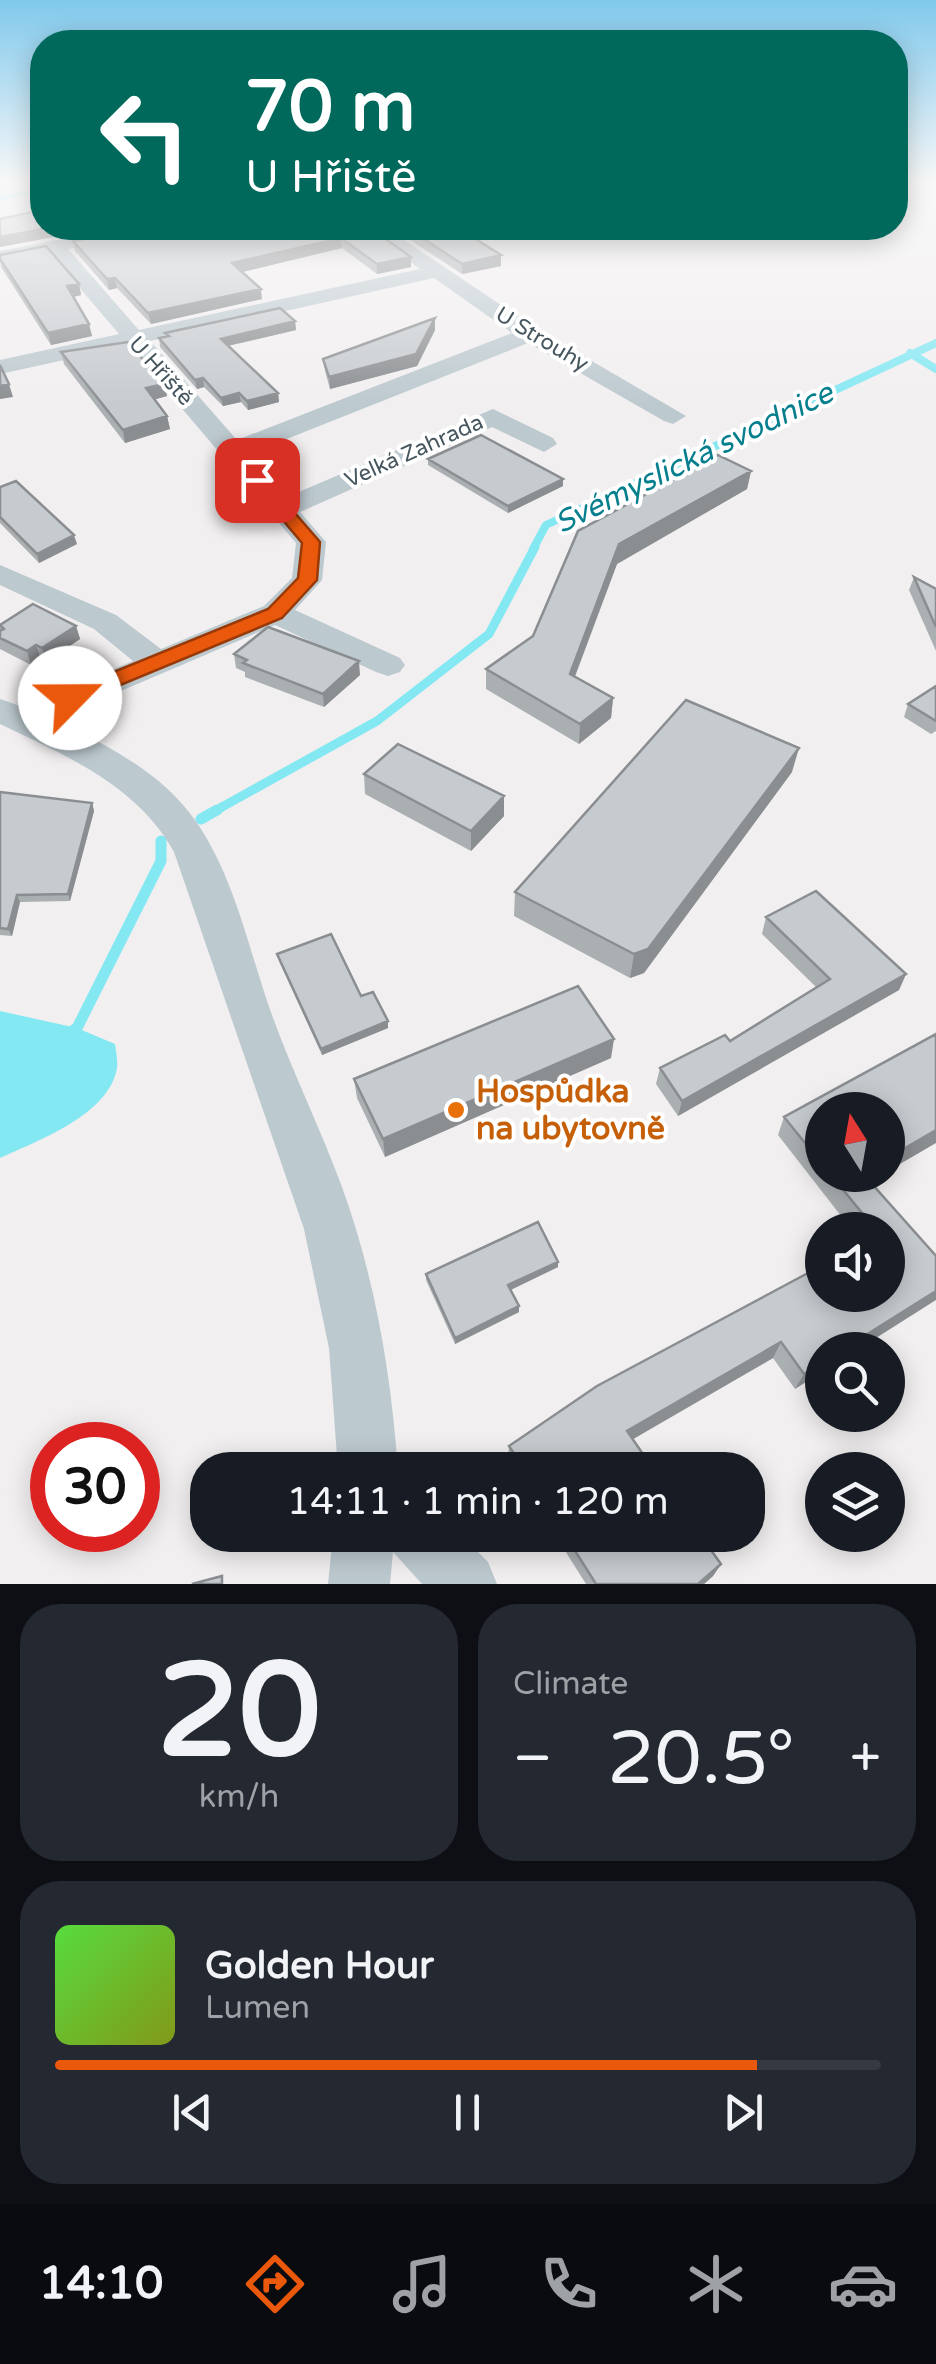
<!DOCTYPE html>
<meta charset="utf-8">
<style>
body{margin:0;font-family:"Varela Round",sans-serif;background:#242831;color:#f1f3f6;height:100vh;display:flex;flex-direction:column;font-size:38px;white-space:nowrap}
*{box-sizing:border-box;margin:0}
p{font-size:32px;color:#9ea1a6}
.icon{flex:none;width:55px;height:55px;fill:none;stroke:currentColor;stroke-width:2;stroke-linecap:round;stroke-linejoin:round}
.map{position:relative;height:1584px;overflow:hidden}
.side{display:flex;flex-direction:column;gap:20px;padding:20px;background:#0d0f14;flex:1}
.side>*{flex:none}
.hud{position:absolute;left:30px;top:30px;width:878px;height:210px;border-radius:40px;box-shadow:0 5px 25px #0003;background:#00695c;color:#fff;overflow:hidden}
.needle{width:65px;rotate:349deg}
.controls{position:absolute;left:805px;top:1092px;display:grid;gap:20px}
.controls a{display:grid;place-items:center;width:100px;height:100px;border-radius:50%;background:#171b24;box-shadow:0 5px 25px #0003;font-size:50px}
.speed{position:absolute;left:30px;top:1422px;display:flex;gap:20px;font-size:50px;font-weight:700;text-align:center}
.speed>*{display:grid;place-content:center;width:130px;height:130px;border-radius:50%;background:#171b24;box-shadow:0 5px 25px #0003;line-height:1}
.speed .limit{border:15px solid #d22;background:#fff;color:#111}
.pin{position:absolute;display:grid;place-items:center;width:85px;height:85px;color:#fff;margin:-42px;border-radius:20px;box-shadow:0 5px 15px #0006}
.me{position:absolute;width:110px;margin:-55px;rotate:67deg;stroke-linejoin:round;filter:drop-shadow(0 0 8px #0008)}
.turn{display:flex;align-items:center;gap:35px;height:210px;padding:0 50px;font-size:45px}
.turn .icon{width:130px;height:130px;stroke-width:2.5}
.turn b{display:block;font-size:70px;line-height:85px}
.big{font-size:75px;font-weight:600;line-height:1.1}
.side .tile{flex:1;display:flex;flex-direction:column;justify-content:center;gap:15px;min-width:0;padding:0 35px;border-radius:40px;background:#242831}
.side .dial{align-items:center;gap:0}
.dial b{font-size:130px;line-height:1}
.song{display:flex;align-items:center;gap:30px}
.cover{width:120px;height:120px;border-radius:15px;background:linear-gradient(135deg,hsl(110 70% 55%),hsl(70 70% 35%))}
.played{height:10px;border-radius:5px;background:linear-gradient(90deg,#ea580c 85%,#363941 85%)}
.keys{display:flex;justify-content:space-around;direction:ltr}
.heat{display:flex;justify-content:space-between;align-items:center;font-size:55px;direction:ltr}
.side .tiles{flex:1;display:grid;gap:20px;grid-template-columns:1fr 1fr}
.tile:last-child{grid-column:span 2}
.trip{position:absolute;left:190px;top:1452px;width:575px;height:100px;border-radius:40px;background:#171b24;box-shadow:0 5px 25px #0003;font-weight:600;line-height:100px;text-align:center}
.tabs{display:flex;height:160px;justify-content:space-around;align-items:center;background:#090b0e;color:#9ea1a6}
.tabs .icon{width:70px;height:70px}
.tabs .on{color:#ea580c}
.tabs b{font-size:45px;color:#f1f3f6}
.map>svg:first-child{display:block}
</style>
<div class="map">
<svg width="936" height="1584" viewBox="0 0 936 1584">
<rect width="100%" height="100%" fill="#f2eff0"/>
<!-- water -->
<path fill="#84e8f3" d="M0 1011 77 1028 115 1044C116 1051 118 1061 117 1068 109 1115 37 1141 0 1158Z"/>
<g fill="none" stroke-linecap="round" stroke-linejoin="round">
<!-- stream-far3 -->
<path stroke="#84e8f3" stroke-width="5" d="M0 198 42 190"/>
<!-- stream-far2 -->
<path stroke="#84e8f3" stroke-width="8" d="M910 353 936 369
M533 549 546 525 936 343"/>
<!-- stream-far1 -->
<path stroke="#84e8f3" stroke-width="9" d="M213 812 377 721 489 634 535 547"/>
<!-- stream -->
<path stroke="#84e8f3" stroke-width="11" d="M201 819 217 810
M67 1034 77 1028 161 861V841"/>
<!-- minor -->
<path fill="#bcc9cf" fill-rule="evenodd" d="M119 228H156L146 234 68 249 139 330 420 269 364 228H386L537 329 686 416 673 424 664 421 528 343 249 454 287 497 493 409 553 438 557 444 544 452 492 427 300 512 326 542 322 580 295 610 400 658 405 665 400 672 388 676 376 672 275 625 53 720C106 744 161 772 195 820 236 879 249 952 273 1018 294 1075 321 1130 342 1187 375 1278 391 1373 398 1470H338L329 1348 304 1229 174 852C138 786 65 755 0 724V699L23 707 133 661 94 629 0 585V565L116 615 161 649 264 606 292 578 296 543 129 346 0 374V360L119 334 50 253 0 263V251ZM434 278 512 333 237 440 150 341Z
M333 1535H461L488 1562 497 1584H422L393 1552 390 1584H328Z"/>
</g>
<!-- wall -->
<path fill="#aaafb2" d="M370 228 411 257V267L377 274 342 248 242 272 262 299 151 324 117 288 109 290 75 251 73 241Z
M392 228H458L501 255V266L462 274Z
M0 255 79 284 81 295 73 297 89 324 92 336 51 345 1 267Z
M295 321 296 330 228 346 278 393 279 402 248 410 241 402 223 406 204 387 197 389 160 347 159 338 166 337 165 333Z
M435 330 417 366 330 389 325 371 323 359Z
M61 352 164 384 167 396 155 399 167 416 170 429 125 443 64 364Z
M428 459 563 479V486L508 513 428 465Z
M751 471 747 489 617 564 575 677 613 698 611 718 579 744 486 689V669L533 636 578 531Z
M0 487 77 544 39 563 0 523Z
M914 577 936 589V651L909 590Z
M0 625 76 626 80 639 46 662 41 659 31 665 0 649Z
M234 654 360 675 324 707 245 677V672L236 668Z
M936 686V731L931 734 904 717 908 704Z
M792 772 644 973 630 978 514 916 515 892Z
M364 774 504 816 471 851 365 794Z
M0 792 92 803 94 811 70 901 20 902 12 936 0 935Z
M766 917 906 974 899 990 678 1116 656 1084 660 1068 730 1041 816 987 762 934Z
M277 954 361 996 388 1021V1028L322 1055 279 961Z
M611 1058 385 1157 357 1098 354 1079Z
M822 1110V1175H880L870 1181 936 1256 795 1389 773 1358 632 1439 654 1470H515L508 1459 509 1446 812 1278 888 1295V1230H852L778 1135 784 1117Z
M558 1267 511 1290 519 1312 455 1344 426 1280V1274Z
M555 1535H700L721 1564 713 1576 704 1584H586Z"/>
<!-- shaded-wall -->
<path fill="#8b8e91" d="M48 228H102L0 247V237Z
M341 238 342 248 234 274 232 263Z
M501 255V266L462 274V264Z
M411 257V267L377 274V264Z
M115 278 117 288 109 290 107 279Z
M79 284 81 295 69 298 67 286Z
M261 289 262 299 151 324 148 313Z
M435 318V330L417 366 330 389 329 377Z
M295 321 296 330 222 347 221 339Z
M89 324 92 336 51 345 48 333Z
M203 378 204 387 197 389 195 380Z
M9 384 13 397 0 399V386Z
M164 384 167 396 149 401 146 388Z
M239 393 241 402 223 406 221 398Z
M278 393 279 402 248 410 247 401Z
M167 416 170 429 125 443 123 430Z
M751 471 747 489 617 564 568 694 570 674 619 544Z
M563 479V486L508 513V506Z
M74 535 77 544 39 563 37 554Z
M76 626 80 639 46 662 42 648Z
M36 645 41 659 31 665 27 651Z
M359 661 360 675 324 707 323 694Z
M613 698 611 718 579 744 580 724Z
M799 748 792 772 644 973 630 978 634 954Z
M504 796V816L471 851V831Z
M92 803 94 811 70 901 68 894Z
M17 895 20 902 12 936 8 929Z
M906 974 899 990 678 1116 682 1101Z
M388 1021V1028L322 1055 321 1049Z
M614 1039 611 1058 385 1157 383 1139Z
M936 1130V1143L888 1171V1158Z
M861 1175H880L853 1191Z
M558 1262V1267L508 1291V1285Z
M936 1291V1300L857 1350H842Z
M519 1306V1312L455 1344V1338Z
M781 1342 773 1358 623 1445 627 1431Z
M822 1362V1372L795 1389 804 1374Z
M721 1564 713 1576 704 1584H698Z"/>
<!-- building -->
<path fill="#c6cbcf" stroke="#8b8e91" stroke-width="2.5" d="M42 210V228H48L0 237V219Z
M145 228H370L411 257 377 264 341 238 232 263 261 289 148 313 115 278 107 279 73 241Z
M407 228H458L501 255 462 264Z
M46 246 79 284 67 286 89 324 48 333 0 259V255Z
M280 308 295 321 221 339 278 393 247 401 239 393 221 398 203 378 195 380 159 338 169 336 165 333Z
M435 318 416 354 329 377 323 359Z
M128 342 164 384 146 388 167 416 123 430 61 352Z
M0 365 9 384 0 386Z
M481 435 563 479 508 506 428 459Z
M718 455 751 471 619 544 570 674 613 698 580 724 486 669 533 636 578 531Z
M16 481 74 535 37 554 0 517V487Z
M914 577 936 589V627Z
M33 604 76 626 42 648 36 645 27 651 0 638V631L4 629 0 625Z
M268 627 359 661 323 694 243 663 247 660 234 654Z
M936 686V721L908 704Z
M686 700 799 748 648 949 634 954 515 892Z
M398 744 504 796 471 831 364 774Z
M0 792 92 803 68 894 17 895 8 929 0 928Z
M816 891 906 974 682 1101 660 1068 725 1035 730 1041 830 979 766 917Z
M331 934 361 996 373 992 388 1021 321 1049 277 954Z
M578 986 614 1039 383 1139 354 1079Z
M936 1034V1130L888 1158V1110H822V1164L784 1117Z
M831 1175H864L936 1256V1291L842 1350H822V1362L804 1374 781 1342 627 1431 654 1470H525L509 1446 597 1386 808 1273 812 1278 822 1272V1295H888V1230H876Z
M538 1222 558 1262 508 1285 519 1306 455 1338 426 1274Z
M565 1535H700L721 1564 698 1584H596Z
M222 1576V1584H192Z"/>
<!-- sky -->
<linearGradient id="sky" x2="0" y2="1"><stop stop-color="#80c9ec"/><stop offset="0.45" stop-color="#f9f8f8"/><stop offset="1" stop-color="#f9f8f8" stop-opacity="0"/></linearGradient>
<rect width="936" height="406" fill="url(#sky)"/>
<!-- route -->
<path fill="#ea580c" stroke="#983908" stroke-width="2.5" d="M257 475 263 476 320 542 317 580 282 618 77 703H62L59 698 62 693 268 609 298 578 302 543 249 480Z"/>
<!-- markers -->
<circle fill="#e8710a" stroke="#fff" stroke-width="4" cx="456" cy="1110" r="10"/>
<g text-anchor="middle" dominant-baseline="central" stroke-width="8" stroke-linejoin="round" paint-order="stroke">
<!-- far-street labels -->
<g font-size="22" fill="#46565e" stroke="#fff">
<text transform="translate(542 339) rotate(31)">U Strouhy</text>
<text transform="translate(161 371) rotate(48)">U Hřiště</text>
<text transform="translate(414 451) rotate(-24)">Velká Zahrada</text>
</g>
<!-- water labels -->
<g font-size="30" font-style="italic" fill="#057f8d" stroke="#fff">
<text transform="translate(694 458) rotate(-26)">Svémyslická svodnice</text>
</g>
<!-- near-food labels -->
<g font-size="32" font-weight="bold" fill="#c56008" stroke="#fff" text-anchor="start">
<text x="476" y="1092">Hospůdka<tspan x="476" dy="37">na ubytovně</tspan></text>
</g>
</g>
</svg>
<div class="controls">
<a><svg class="needle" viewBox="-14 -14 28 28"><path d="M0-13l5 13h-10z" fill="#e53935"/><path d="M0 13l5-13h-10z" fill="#9ea1a6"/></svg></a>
<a><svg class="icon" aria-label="sound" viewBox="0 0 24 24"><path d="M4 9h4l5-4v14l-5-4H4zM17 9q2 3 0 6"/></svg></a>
<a><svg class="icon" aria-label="search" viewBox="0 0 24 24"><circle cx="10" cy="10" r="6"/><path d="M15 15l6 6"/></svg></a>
<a><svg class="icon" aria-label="layers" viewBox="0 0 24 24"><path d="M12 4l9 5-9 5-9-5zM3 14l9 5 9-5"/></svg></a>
</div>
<div class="speed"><div class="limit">30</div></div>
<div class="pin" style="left:257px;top:480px;background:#d93025"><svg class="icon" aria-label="arrive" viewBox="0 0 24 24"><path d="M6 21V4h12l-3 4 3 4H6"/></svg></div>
<svg class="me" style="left:70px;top:698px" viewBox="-20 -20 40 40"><circle r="19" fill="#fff"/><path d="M0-13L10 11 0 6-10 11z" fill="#ea580c"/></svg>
<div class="trip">14:11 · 1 min · 120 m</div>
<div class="hud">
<div class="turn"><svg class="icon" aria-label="left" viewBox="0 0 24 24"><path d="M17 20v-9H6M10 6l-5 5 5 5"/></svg><div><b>70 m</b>U Hřiště</div></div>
</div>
</div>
<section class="side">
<div class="tiles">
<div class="tile dial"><b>20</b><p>km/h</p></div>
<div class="tile"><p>Climate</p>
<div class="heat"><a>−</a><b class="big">20.5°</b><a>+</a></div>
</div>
<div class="tile">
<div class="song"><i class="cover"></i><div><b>Golden Hour</b><p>Lumen</p></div></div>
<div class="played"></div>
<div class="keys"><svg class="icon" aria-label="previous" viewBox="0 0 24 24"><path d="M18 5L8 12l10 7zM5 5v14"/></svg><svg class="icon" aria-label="pause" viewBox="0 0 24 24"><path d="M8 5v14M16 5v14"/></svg><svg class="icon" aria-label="next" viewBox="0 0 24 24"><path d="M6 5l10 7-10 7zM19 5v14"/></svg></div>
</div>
</div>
</section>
<nav class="tabs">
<b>14:10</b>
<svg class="icon on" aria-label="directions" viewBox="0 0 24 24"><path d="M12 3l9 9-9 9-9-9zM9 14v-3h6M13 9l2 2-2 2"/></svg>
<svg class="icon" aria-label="music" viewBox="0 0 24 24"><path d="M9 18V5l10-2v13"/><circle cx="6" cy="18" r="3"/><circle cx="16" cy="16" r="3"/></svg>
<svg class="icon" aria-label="phone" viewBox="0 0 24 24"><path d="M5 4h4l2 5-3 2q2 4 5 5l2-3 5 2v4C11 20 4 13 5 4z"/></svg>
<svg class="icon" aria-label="climate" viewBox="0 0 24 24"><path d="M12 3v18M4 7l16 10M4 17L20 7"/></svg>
<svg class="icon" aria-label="car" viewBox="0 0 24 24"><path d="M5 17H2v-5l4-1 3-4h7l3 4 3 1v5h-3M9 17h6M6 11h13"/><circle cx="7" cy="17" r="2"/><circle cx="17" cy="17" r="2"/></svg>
</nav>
